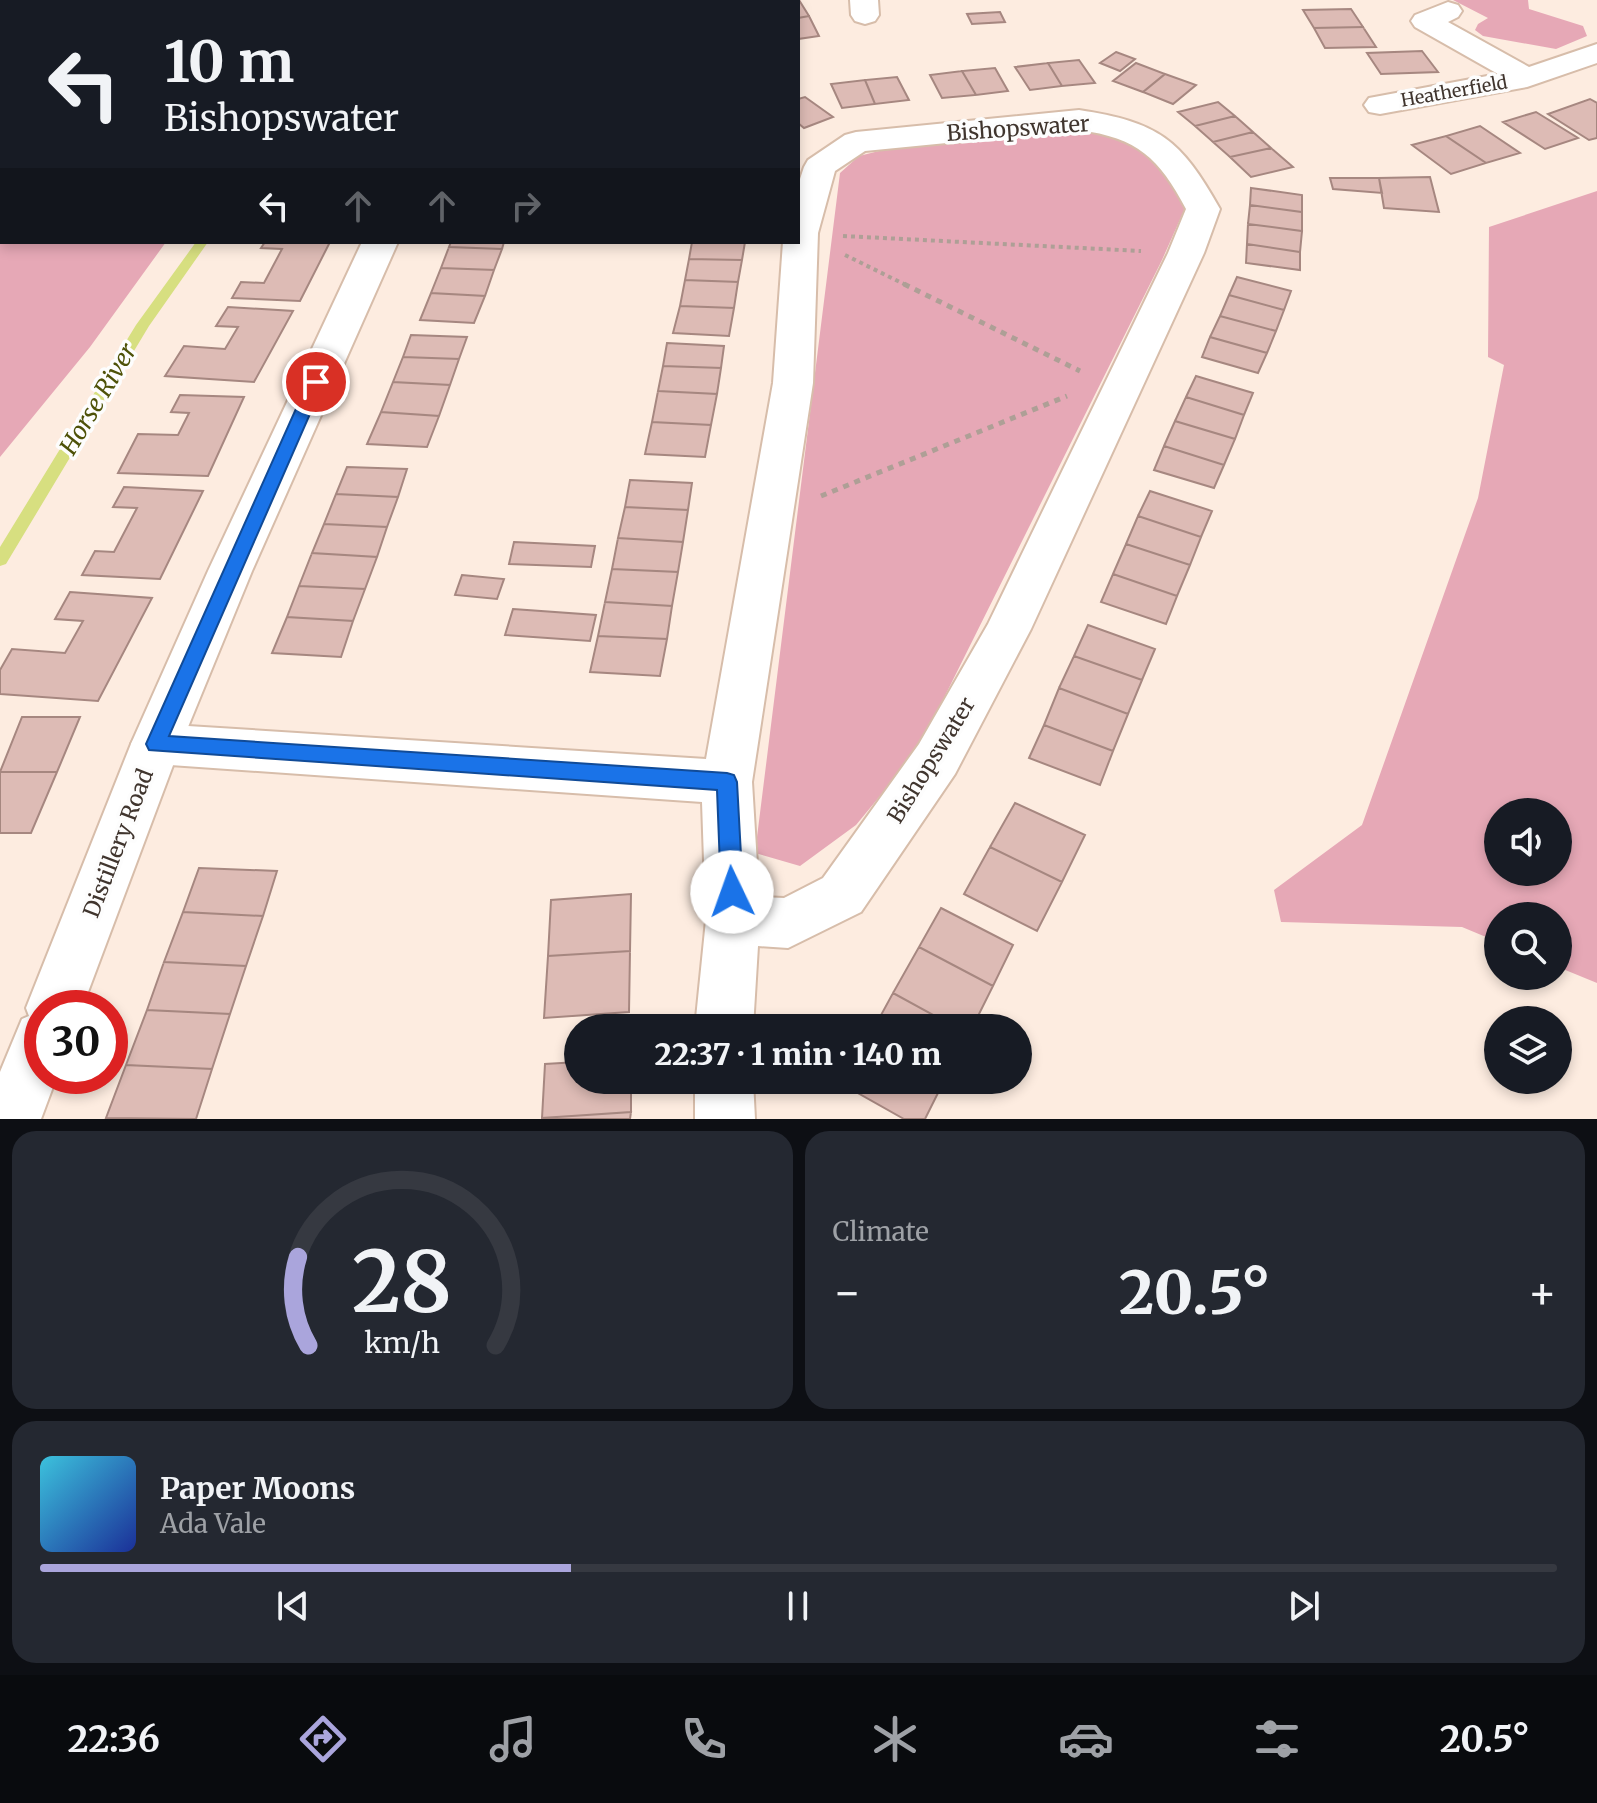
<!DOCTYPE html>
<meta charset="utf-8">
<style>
body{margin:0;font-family:Merriweather,serif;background:#242831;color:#f1f3f6;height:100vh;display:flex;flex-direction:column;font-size:30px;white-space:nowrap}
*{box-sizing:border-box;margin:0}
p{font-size:26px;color:#9ea1a6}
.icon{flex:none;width:44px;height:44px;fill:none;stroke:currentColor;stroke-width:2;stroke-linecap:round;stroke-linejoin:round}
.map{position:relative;height:1119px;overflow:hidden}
.details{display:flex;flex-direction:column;gap:12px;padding:12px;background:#0d0f14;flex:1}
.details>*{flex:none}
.banner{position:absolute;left:0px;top:0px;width:800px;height:244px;box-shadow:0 4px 12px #0003;background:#171b24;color:#f1f3f6;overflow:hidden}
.fabs{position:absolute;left:1484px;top:798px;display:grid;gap:16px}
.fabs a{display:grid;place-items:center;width:88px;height:88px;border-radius:50%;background:#171b24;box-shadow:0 4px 12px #0003;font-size:40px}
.speed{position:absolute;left:24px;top:990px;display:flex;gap:16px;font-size:40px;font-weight:700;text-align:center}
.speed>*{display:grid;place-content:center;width:104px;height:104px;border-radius:50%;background:#171b24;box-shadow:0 4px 12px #0003;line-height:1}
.speed .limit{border:12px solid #d22;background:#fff;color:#111}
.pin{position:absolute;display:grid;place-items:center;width:68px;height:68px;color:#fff;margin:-34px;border:4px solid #fff;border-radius:50%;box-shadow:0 2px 8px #0007}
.me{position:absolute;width:88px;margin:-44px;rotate:357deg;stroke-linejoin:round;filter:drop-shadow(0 0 6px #0008)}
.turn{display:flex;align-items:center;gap:28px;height:168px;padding:0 32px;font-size:36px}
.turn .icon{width:104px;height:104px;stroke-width:2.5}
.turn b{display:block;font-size:56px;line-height:68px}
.lanes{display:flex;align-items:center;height:76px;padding:0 32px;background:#0003;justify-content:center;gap:40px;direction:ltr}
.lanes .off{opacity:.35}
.big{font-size:60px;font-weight:800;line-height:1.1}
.details .card{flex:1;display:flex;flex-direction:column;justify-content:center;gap:12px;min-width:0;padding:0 28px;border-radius:24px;background:#242831}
.details .dial{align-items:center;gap:0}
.dial svg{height:208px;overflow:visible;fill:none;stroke:#363941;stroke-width:7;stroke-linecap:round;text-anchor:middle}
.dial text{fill:#f1f3f6;stroke:none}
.song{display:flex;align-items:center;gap:24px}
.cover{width:96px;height:96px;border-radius:12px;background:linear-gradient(135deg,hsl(190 70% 55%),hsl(230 70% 35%))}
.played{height:8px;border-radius:4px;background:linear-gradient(90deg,#aaa5dc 35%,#363941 35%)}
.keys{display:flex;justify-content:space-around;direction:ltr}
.heat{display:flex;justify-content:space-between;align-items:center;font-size:44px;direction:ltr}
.details .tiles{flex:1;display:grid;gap:12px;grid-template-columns:1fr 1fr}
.card:last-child{grid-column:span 2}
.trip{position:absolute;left:564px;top:1014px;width:468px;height:80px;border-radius:40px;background:#171b24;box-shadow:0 4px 12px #0003;font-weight:800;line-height:80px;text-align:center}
.tabs{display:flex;height:128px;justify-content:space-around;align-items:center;background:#090b0e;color:#9ea1a6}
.tabs .icon{width:56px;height:56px}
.tabs .selected{color:#aaa5dc}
.tabs b{font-size:36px;color:#f1f3f6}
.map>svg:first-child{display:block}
</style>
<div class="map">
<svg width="1597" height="1119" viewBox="0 0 1597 1119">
<rect width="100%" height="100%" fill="#fdece0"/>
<!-- green -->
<path fill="#e6a8b6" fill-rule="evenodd" d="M1453 0H1528L1529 9 1583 26 1587 36 1556 49 1483 36 1475 30 1478 24 1488 18Z
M1085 127C1146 142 1152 157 1186 206L1162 260 918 750 856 825 800 866 755 853 840 173 859 156 899 146Z
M1597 191V983L1558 967V916H1498V942L1462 927 1281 922 1274 890 1362 825 1478 498 1504 365 1488 357 1489 227ZM1558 812V872H1498V812Z
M0 216 2 242H166L90 347 0 457Z"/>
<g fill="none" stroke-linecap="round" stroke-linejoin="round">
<!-- stream -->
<path fill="#d7df80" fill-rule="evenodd" d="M196 242H208L149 326 6 564 0 566V547L136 325Z"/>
</g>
<!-- building -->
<path fill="#ddbbb5" stroke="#a68780" stroke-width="2" d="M799 0 809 16 798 18V2H767Z
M1351 9 1363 27 1314 28 1303 10Z
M1000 12 1005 22 972 24 967 14Z
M809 16 819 36 798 39V18Z
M1363 27 1376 47 1325 48 1314 28Z
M1422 51 1438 72 1381 74 1367 53Z
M1116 52 1135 59 1120 71 1100 63Z
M1079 60 1095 83 1062 86 1048 63Z
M1048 63 1062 86 1030 90 1015 67Z
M1136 63 1165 74 1143 92 1113 81Z
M995 68 1008 91 976 95 962 71Z
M962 71 976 95 942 98 930 75Z
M1165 74 1196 85 1173 104 1143 92Z
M897 77 909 100 875 104 865 80Z
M865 80 875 104 842 108 831 84Z
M805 97 833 117 804 128 798 123V99Z
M1590 99 1597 103V138L1589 140 1548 114Z
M1218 102 1235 116 1195 126 1178 112Z
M1536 112 1578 138 1545 149 1503 122Z
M1235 116 1253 132 1213 142 1195 126Z
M1480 126 1520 153 1486 163 1446 136Z
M1253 132 1271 148 1230 157 1213 142Z
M1446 136 1486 163 1451 174 1412 145Z
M1271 148 1293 167 1251 177 1230 157Z
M1430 177 1439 212 1384 208 1379 178Z
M1330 178H1379L1382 193 1333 189Z
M1251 188 1302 195V212L1250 205Z
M1250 205 1302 212V231L1248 224Z
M1248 224 1302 231 1300 252 1247 244Z
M265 242H330L300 301 232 298 241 282 264 283 282 249 261 248Z
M451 242H504L502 249 449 247Z
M692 242H745L742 260 689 259Z
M1247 244 1300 252V270L1246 263Z
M449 247 502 249 494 270 441 268Z
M689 259 742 260 738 282 685 280Z
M441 268 494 270 485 296 431 293Z
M1237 277 1291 291 1284 310 1229 295Z
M685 280 738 282 734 308 680 306Z
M431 293 485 296 474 323 420 320Z
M1229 295 1284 310 1276 331 1220 316Z
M680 306 734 308 729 336 673 333Z
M228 307 293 311 254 382 165 376 184 346 225 349 238 327 216 326Z
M1220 316 1276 331 1267 353 1210 337Z
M411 335 467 337 459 359 403 357Z
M1210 337 1267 353 1258 373 1202 357Z
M667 343 724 346 721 368 663 366Z
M403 357 459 359 450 385 393 382Z
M663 366 721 368 717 394 658 391Z
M1196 376 1253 393 1244 415 1186 397Z
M393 382 450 385 439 416 381 412Z
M658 391 717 394 711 425 652 422Z
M180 395 244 397 208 476 118 473 138 434 178 435 189 413 171 412Z
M1186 397 1244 415 1235 439 1175 421Z
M381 412 439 416 427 447 367 444Z
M1175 421 1235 439 1224 465 1164 446Z
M652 422 711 425 705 457 645 454Z
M1164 446 1224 465 1214 488 1154 470Z
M347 467 407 469 398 497 336 494Z
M630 480 692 483 688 510 625 507Z
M124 487 203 491 160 579 82 575 95 551 114 552 137 508 113 507Z
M1150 491 1212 511 1201 537 1138 516Z
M336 494 398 497 387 527 324 524Z
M625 507 688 510 683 542 618 538Z
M1138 516 1201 537 1190 565 1126 544Z
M324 524 387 527 377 557 312 553Z
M618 538 683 542 678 572 612 569Z
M514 542 595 546 591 567 509 564Z
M1126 544 1190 565 1177 596 1113 574Z
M312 553 377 557 365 589 299 586Z
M612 569 678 572 672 606 605 602Z
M1113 574 1177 596 1166 624 1101 602Z
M462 575 504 579 497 599 455 595Z
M299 586 365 589 353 621 287 617Z
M70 592 152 598 98 701 0 694V670L12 649 65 653 83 621 55 619Z
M605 602 672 606 667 639 598 636Z
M513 609 596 615 590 641 505 635Z
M287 617 353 621 341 657 272 653Z
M1088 625 1155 649 1142 680 1074 656Z
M598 636 667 639 660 676 590 672Z
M1074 656 1142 680 1128 714 1059 688Z
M1059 688 1128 714 1113 751 1044 725Z
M22 717H80L57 772H0Z
M1044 725 1113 751 1100 785 1029 758Z
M0 772H57L31 833H0Z
M1015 803 1085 835 1062 882 990 847Z
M990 847 1062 882 1037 931 964 894Z
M199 868 277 871 263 916 183 912Z
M631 894 630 951 548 956 551 900Z
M941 908 1013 945 993 986 919 947Z
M183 912 263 916 246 966 164 962Z
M919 947 993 986 972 1028H957L893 993Z
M630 951 629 1012 544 1018 548 956Z
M164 962 246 966 230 1014 147 1010Z
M893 993 957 1028H874Z
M147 1010 230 1014 212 1069 126 1065Z
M578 1062V1080H631V1112L542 1118 545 1064Z
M126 1065 212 1069 196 1119 106 1118Z
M844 1080H942L944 1081 925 1119H904L842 1084Z
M631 1112 630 1119H542V1118Z"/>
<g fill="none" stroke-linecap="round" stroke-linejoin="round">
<defs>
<path id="minor" d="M34 0H62L63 2H35Z
M850 0H878L879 15 875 21 865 24 855 21 851 15Z
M1448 2 1458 5 1462 11 1458 17 1448 22 1529 67 1597 44V63L1527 87 1380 114 1369 112 1364 105 1369 98 1498 74 1415 27 1411 21 1415 15Z
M1079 110C1158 122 1181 139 1220 209L1204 253 1031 629 955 774 861 912 788 948 758 946 753 1028H695L706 920 702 802 156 764 139 758 131 744 139 730 156 724 706 759 773 383 783 242H798V185L804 167 808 160 845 135 856 132ZM1079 130C1138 138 1159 158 1186 209L1168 253 988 624 919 744 823 878 784 898 759 897 752 782 813 383 818 233 835 171 865 151Z
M2 156V179L0 180V157Z
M695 1080H753L755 1119H695Z"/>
<path id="major" d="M465 0H493V2H465Z
M362 242H398L252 571 181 744 82 1008H42V1076H57L41 1119H0V1072L22 1019 29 1016 26 1008 131 744 208 571Z"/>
</defs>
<!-- minor casing -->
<use href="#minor" stroke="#d7bdaa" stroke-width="4"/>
<!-- major casing -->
<use href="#major" stroke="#d7bdaa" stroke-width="4"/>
<!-- path-far1 -->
<path stroke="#ae9f96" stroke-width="4" stroke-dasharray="4 4" stroke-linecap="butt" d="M843 236 1141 251
M845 255 908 286"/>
<!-- path -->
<path stroke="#ae9f96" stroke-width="5" stroke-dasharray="6 6" stroke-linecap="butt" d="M904 284 1080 371
M821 496 1067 396"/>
<!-- minor -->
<use href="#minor" fill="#fff" fill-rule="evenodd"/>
<!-- major -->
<use href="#major" fill="#fff" fill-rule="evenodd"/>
</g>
<!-- route -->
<path fill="#1a73e8" stroke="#114b97" stroke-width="2" d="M316 377 324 382 169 736 727 773 734 775 737 782 743 892 740 899 732 902 724 899 721 892 717 790 149 750 146 744 308 382Z"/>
<g text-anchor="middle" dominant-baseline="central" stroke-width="7" stroke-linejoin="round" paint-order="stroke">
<!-- far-street labels -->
<g font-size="18" fill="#40352e" stroke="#fdfdfd">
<text transform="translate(1454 91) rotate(-10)">Heatherfield</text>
</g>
<!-- street labels -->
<g font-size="22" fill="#40352e" stroke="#fdfdfd">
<text transform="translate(1018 128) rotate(-4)">Bishopswater</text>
<text transform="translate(931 760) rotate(-58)">Bishopswater</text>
<text transform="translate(118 843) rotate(-69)">Distillery Road</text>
</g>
<!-- water labels -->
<g font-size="24" font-style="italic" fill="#4e5208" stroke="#fdfdfd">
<text transform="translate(98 399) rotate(-59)">Horse River</text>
</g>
</g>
</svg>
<div class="fabs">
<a><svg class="icon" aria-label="sound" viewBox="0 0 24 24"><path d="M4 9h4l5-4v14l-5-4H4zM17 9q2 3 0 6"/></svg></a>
<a><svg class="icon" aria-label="search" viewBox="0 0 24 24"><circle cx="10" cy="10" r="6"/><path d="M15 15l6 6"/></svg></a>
<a><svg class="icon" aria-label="layers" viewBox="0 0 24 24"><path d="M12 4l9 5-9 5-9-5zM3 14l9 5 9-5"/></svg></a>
</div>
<div class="speed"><div class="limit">30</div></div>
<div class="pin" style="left:316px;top:382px;background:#d93025"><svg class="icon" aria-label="arrive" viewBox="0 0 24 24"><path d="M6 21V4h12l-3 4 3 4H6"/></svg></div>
<svg class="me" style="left:732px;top:892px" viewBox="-20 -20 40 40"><circle r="19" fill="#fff"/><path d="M0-13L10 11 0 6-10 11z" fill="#1a73e8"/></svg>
<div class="trip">22:37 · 1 min · 140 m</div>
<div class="banner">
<div class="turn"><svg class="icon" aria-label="left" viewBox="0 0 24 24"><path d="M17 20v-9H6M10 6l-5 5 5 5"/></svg><div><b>10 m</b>Bishopswater</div></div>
<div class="lanes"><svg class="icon" aria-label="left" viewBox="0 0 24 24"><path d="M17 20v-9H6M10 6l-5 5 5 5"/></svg><svg class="icon off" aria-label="ahead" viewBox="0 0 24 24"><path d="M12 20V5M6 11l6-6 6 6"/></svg><svg class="icon off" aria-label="ahead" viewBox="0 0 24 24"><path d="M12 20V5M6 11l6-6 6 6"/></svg><svg class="icon off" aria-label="right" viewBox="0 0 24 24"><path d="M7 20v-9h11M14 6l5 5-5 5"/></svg></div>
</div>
</div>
<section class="details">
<div class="tiles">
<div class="card dial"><svg viewBox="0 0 100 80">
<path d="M14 69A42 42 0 1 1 86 69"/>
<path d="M14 69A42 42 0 0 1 10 35" stroke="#aaa5dc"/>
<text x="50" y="56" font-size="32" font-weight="700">28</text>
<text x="50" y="72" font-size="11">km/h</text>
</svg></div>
<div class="card"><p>Climate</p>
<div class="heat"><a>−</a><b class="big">20.5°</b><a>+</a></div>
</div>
<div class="card">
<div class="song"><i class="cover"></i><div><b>Paper Moons</b><p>Ada Vale</p></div></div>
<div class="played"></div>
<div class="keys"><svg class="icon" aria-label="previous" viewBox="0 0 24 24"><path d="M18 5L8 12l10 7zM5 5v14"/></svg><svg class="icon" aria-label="pause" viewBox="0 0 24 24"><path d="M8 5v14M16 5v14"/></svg><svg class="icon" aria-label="next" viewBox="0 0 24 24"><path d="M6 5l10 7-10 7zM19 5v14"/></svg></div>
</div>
</div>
</section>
<nav class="tabs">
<b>22:36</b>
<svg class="icon selected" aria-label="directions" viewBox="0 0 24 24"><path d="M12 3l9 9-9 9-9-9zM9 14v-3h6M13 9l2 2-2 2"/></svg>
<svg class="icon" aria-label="music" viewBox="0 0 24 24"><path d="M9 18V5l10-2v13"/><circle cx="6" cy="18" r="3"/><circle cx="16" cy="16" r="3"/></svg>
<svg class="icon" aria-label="phone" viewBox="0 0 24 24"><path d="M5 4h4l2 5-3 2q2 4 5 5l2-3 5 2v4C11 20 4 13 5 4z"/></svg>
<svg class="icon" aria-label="climate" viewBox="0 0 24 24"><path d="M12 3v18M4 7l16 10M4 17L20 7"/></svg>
<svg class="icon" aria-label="car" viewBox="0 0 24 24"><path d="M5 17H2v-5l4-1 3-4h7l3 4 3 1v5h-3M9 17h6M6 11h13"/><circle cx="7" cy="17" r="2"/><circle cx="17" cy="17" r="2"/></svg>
<svg class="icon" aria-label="filters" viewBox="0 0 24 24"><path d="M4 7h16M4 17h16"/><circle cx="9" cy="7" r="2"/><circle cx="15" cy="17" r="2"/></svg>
<b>20.5°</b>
</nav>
